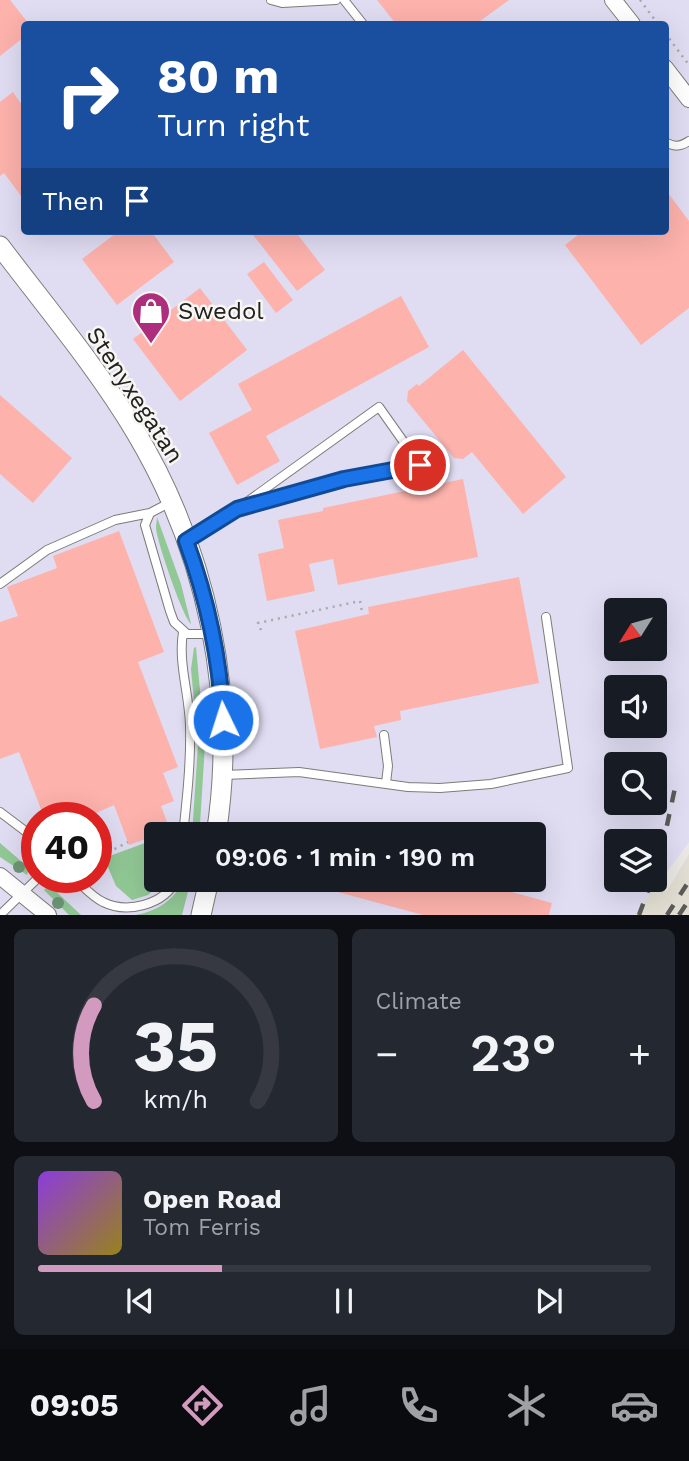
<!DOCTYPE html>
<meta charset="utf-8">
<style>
body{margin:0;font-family:"Work Sans",sans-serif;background:#242831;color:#f1f3f6;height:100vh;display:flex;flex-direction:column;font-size:26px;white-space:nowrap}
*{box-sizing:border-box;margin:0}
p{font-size:23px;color:#9ea1a6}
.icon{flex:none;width:38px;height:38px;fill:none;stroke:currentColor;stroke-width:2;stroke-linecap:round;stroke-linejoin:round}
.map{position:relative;height:915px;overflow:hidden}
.side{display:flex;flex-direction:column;gap:14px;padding:14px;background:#0d0f14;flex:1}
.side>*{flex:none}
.top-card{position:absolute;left:21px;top:21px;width:648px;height:214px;border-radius:7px;box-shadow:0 7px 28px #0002;background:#1a4fa0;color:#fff;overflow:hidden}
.needle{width:46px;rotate:233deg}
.tools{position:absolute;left:604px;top:598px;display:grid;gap:14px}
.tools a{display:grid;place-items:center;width:63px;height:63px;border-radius:7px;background:#171b24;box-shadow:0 7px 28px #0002;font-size:35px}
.speed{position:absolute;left:21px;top:802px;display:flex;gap:14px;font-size:35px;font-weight:700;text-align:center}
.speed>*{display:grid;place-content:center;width:91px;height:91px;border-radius:50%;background:#171b24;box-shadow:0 7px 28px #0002;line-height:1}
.speed .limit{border:10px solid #d22;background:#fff;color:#111}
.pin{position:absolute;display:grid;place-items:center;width:60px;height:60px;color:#fff;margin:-30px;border:4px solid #fff;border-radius:50%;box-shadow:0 2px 7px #0007}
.me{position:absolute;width:77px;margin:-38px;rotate:356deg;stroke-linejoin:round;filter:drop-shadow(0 0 5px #0008)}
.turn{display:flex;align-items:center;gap:24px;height:147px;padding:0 21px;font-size:32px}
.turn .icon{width:91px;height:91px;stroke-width:2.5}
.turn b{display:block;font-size:49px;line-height:60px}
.then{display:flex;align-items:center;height:66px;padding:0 21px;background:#0003;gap:14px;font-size:26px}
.big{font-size:52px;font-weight:600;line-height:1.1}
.side .widget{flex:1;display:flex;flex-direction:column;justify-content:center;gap:10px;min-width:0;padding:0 24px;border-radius:10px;background:#242831}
.side .dial{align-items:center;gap:0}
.dial svg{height:182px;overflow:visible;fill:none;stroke:#363941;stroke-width:7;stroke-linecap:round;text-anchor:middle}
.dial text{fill:#f1f3f6;stroke:none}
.song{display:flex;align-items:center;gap:21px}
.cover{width:84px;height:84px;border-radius:10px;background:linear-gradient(135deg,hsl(270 70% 55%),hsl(50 70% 35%))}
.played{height:7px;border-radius:4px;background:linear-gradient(90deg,#d29abf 30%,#363941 30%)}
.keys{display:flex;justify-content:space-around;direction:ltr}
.heat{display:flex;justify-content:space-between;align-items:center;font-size:38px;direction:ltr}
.side .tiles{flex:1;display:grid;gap:14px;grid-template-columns:1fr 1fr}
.widget:last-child{grid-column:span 2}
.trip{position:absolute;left:144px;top:822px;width:402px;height:70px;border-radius:7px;background:#171b24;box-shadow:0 7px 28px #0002;font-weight:600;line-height:70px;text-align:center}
.tab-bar{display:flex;height:112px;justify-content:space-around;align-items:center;background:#090b0e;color:#9ea1a6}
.tab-bar .icon{width:49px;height:49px}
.tab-bar .current{color:#d29abf}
.tab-bar b{font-size:32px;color:#f1f3f6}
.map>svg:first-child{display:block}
</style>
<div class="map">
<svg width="689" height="915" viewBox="0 0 689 915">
<rect width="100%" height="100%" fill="#eae9e6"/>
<!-- built -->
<path fill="#e2ded3" d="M689 854V915H617L644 883 667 891Z"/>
<!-- industrial -->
<path fill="#e0dcf2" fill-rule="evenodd" d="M0 0H689V842L635 915H0ZM24 24H665V231H24ZM616 611H654V649H616ZM616 688H654V726H616ZM616 765H654V803H616ZM37 817H96V877H37ZM156 835H534V880H156ZM616 842H654V880H616Z"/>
<!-- green -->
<path fill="#92c896" d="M157 517 181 584 191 624C183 617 157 542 156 528 156 524 157 521 157 517Z
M196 647 205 745 200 824 199 835H192L198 745 191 669 194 648Z
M156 839V880H165L148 895 132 900 116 886 104 858Z
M0 843 29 868 27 875 0 857Z
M183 880H191L182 915H135C156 912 175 900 183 880Z
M49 885 81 915H69L44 890Z"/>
<!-- building -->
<path fill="#fdb2ac" d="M0 0H10L29 24H24V37L0 56Z
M377 0H509L476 24H396Z
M13 92 24 108V200L4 173 0 176V102Z
M665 189 689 221V308L641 345 565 245 583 231H665Z
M119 231H151L174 262 117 305 82 259Z
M250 231H295L325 270 297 291Z
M264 262 293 300 276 313 247 274Z
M200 288 247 350 180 401 133 339Z
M401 296 429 347 266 436 280 461 237 485 209 433 252 410 238 384Z
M463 350 566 477 523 514 472 452 463 459 454 458 407 401 408 391 417 384 419 386Z
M0 395 72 458 33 503 0 474Z
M463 479 478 557 338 585 333 559 309 564 315 591 267 601 258 554 284 548 278 520 323 511V508Z
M119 531 164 652 138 662 178 767 163 773 174 801 161 806 170 830 129 845 114 805 87 817H59L57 813 44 817 19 752 0 759V622L18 616 7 587 57 568 53 556Z
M519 577 539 683 400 711 401 720 374 726 377 737 320 749 295 631 369 614 368 607Z
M309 880H467L552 903 549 915H423L308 884Z"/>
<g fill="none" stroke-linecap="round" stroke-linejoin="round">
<defs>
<path id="service" d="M271 0 282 3 336 0
M344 0 363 24
M665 142C674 147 680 147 689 141
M171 502 150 513 145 525 170 611 174 622 187 634H212
M186 541 237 509 344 479 420 465 379 407 237 509
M0 584 47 550 115 520 150 513
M183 632C178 663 189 693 190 725 191 761 187 798 183 835
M384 735 388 766 386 783
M223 775 299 772 408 787 440 788 491 784 568 768 546 617
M0 812 37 840
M73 877C82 885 92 897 103 902 127 914 164 905 176 880
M0 915 39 877"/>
<path id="minor" d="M613 0 632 24
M665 68 689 99
M0 876 48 915"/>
<path id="tertiary" d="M0 246C46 307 96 366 135 431 207 551 238 697 216 835
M201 915 209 880"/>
</defs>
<!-- service casing -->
<use href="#service" stroke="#7d7c78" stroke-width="10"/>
<!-- minor casing -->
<use href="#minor" stroke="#7d7c78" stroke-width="18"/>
<!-- tertiary casing -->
<use href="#tertiary" stroke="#7d7c78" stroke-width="21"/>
<!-- path -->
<path stroke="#aaa9a6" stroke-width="2.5" stroke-dasharray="2 5" stroke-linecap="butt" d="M640 0 658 24
M665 33 689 65
M261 630 258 623 360 601 362 612
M96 859 128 842"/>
<!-- service -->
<use href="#service" stroke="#fff" stroke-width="8"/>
<!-- minor -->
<use href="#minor" stroke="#fff" stroke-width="16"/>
<!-- tertiary -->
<use href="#tertiary" stroke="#fff" stroke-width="19"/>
<!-- rail -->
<path stroke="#5b5b59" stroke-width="4.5" stroke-dasharray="12 12" stroke-linecap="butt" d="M654 872 663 844 676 783
M639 915 652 880
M667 915 689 881
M679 915 689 900"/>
</g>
<!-- trees -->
<g fill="#6d9776">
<circle cx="19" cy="867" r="6"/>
<circle cx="58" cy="903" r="6"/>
</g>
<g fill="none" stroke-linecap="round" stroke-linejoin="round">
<defs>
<path id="route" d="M223 720C220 660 207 598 186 541L237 509 344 479 420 465"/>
</defs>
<!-- route casing -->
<use href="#route" stroke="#114b97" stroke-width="18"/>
<!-- route -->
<use href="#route" stroke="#1a73e8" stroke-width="12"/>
</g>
<!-- icons -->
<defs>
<symbol id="shop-pin" viewBox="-11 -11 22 30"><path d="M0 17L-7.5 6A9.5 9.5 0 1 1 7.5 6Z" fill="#ad2e7c" stroke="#f8f6f3"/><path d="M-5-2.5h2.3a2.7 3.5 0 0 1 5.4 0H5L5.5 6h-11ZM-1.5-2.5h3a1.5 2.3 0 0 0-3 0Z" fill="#fff"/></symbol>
</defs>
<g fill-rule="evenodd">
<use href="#shop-pin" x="129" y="289" width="44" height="60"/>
</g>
<g text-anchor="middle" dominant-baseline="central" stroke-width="5" stroke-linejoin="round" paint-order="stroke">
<!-- poi labels -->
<g font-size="24" fill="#21211f" stroke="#f8f6f3" text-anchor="start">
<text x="178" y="311">Swedol</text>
</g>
<!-- street labels -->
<g font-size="24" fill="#21211f" stroke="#f8f6f3">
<text transform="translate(135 395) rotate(57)">Stenyxegatan</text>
</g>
</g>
</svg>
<div class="tools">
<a><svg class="needle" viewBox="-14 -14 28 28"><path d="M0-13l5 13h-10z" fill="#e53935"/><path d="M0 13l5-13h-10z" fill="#9ea1a6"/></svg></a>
<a><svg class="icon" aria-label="sound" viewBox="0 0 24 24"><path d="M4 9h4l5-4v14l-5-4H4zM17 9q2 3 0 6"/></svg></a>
<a><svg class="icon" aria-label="search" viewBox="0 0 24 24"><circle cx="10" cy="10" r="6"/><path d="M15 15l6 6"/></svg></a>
<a><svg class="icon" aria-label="layers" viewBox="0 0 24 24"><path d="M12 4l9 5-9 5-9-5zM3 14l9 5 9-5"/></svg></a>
</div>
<div class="speed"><div class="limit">40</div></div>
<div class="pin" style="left:420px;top:465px;background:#d93025"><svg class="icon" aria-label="arrive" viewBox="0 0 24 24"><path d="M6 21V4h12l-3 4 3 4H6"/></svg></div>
<svg class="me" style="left:223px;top:720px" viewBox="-20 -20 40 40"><circle r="17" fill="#1a73e8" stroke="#fff" stroke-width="3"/><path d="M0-11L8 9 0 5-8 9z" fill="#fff"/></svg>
<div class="trip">09:06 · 1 min · 190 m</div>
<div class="top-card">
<div class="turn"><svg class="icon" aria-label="right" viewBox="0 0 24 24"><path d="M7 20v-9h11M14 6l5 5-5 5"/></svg><div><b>80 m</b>Turn right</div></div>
<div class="then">Then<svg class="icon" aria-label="arrive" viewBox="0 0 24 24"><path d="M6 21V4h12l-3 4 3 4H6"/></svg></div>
</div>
</div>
<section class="side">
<div class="tiles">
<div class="widget dial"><svg viewBox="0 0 100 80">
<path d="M14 69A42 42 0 1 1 86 69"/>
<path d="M14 69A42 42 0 0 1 14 27" stroke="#d29abf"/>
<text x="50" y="56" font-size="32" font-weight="700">35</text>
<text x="50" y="72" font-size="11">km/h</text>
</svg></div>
<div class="widget"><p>Climate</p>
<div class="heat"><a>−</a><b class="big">23°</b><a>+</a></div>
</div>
<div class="widget">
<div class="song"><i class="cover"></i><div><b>Open Road</b><p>Tom Ferris</p></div></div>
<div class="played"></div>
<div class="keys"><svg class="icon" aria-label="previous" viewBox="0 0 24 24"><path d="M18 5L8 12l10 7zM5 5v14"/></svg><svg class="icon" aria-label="pause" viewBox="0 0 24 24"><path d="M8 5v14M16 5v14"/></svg><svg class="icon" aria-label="next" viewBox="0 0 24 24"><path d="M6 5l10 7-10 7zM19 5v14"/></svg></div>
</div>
</div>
</section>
<nav class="tab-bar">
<b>09:05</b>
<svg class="icon current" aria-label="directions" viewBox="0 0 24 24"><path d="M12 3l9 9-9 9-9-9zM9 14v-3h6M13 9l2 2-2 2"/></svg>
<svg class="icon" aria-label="music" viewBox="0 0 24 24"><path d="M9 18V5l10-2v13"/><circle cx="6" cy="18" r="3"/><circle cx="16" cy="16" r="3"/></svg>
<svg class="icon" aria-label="phone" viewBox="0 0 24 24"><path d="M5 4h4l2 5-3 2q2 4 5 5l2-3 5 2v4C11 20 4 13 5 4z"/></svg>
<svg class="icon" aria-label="climate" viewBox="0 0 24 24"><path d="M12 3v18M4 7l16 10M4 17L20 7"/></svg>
<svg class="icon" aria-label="car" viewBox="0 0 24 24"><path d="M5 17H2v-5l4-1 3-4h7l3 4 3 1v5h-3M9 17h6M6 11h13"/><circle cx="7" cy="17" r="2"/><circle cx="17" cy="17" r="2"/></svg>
</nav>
